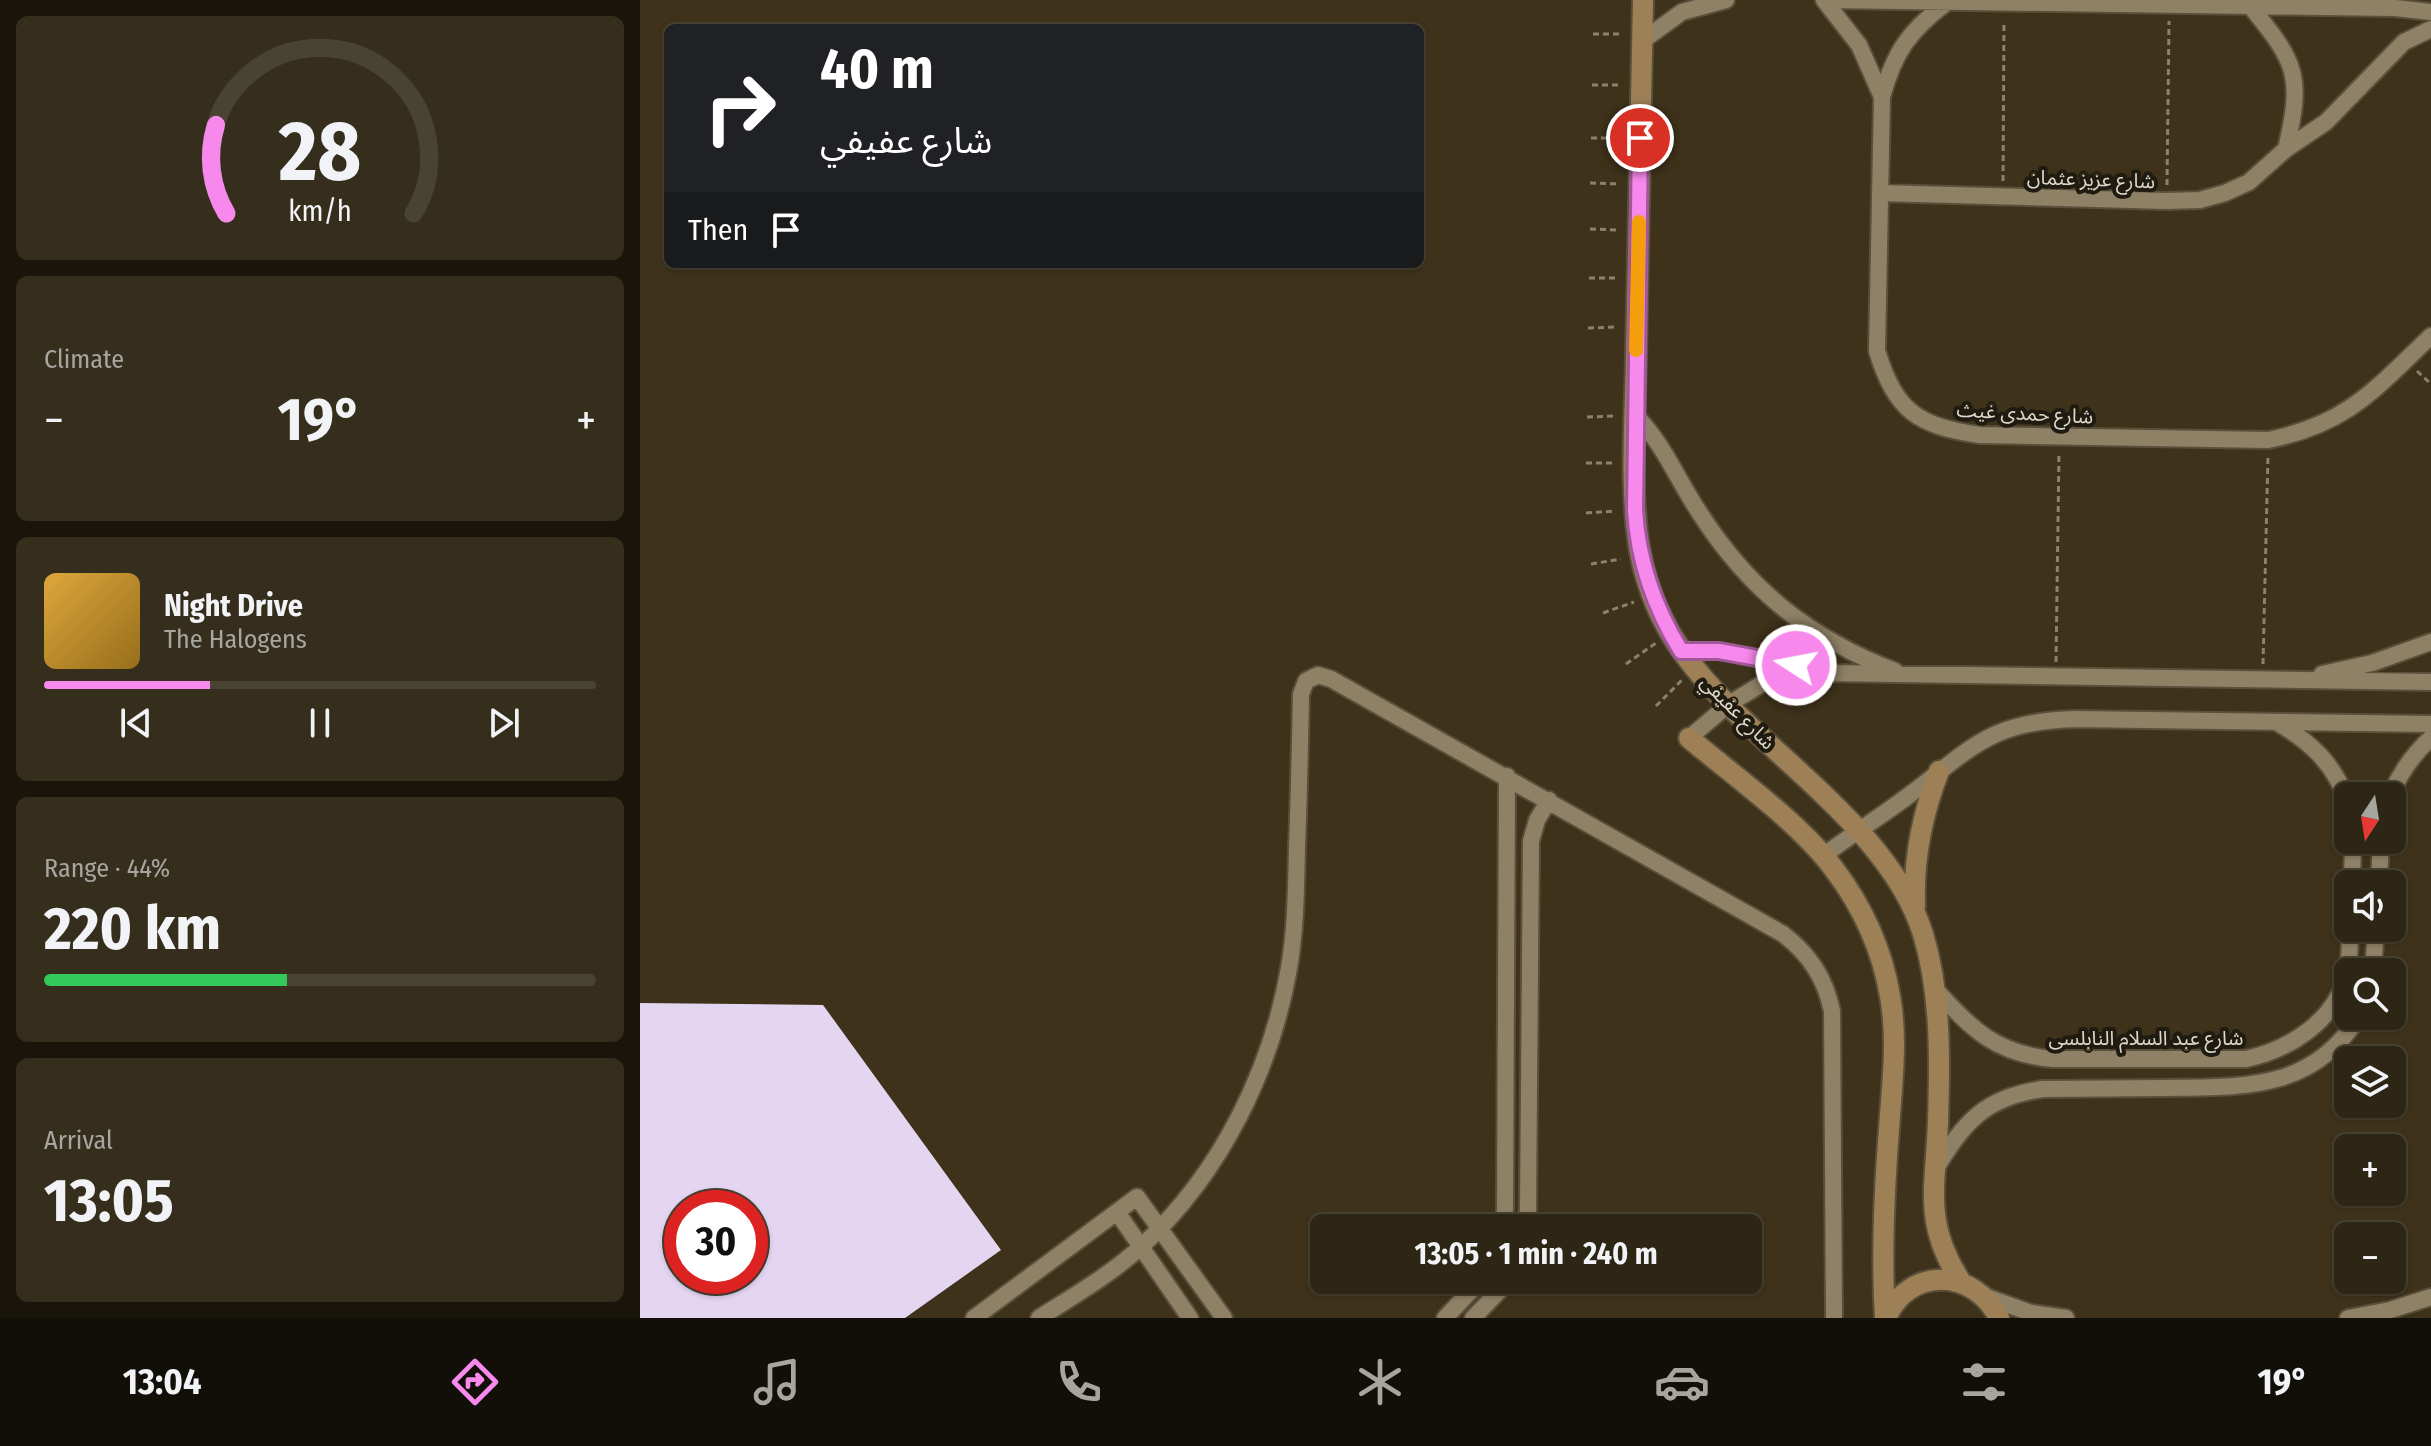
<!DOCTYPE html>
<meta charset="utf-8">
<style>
body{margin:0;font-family:"Fira Sans Condensed","Noto Sans Arabic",sans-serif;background:#362e1d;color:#f1f3f6;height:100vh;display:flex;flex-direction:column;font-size:30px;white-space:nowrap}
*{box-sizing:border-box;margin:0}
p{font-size:26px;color:#a7a5a0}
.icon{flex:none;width:44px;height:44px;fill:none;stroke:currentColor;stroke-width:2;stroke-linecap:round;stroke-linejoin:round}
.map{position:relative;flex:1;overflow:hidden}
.sheet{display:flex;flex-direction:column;gap:16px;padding:16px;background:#19150b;width:640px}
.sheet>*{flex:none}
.banner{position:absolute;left:24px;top:24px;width:760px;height:244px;border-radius:12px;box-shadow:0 2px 6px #0004,0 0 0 2px #494334;background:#202124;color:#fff;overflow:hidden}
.needle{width:52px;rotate:192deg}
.fabs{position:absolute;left:1694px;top:782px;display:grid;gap:16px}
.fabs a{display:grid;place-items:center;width:72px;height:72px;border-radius:12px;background:#2e2614;box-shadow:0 2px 6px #0004,0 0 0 2px #494334;font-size:40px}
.speed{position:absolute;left:24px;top:1190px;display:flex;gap:16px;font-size:40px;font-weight:700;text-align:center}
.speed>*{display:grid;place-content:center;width:104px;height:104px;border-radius:50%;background:#2e2614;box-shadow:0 2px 6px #0004,0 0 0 2px #494334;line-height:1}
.speed .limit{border:12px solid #d22;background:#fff;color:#111}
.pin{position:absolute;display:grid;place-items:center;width:68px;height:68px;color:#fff;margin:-34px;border:4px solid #fff;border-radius:50%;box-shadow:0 2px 8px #0007}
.me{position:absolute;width:88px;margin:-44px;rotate:281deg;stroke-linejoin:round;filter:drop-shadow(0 0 6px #0008)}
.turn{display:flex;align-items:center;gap:28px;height:168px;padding:0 24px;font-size:36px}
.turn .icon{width:104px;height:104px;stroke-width:2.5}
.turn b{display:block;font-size:56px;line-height:68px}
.then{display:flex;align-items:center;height:76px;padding:0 24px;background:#0003;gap:16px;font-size:30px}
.big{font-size:60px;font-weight:700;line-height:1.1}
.sheet .widget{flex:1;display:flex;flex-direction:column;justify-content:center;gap:12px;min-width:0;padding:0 28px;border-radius:12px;background:#362e1d}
.sheet .dial{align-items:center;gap:0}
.dial svg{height:208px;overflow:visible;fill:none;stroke:#494334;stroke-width:7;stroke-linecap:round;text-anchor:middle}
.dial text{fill:#f1f3f6;stroke:none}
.song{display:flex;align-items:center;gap:24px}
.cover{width:96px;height:96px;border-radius:12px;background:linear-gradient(135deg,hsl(40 70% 55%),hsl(40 70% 35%))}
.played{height:8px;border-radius:4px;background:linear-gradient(90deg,#f788ec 30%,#494334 30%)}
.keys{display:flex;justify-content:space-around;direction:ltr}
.heat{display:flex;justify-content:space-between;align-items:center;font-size:44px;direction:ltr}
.charge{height:12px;border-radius:6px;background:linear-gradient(90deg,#34c759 44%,#494334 0)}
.trip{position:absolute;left:670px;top:1214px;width:452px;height:80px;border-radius:12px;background:#2e2614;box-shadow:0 2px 6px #0004,0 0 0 2px #494334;font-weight:700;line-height:80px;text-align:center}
.tabs{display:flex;height:128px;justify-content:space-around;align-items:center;background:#120f08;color:#a7a5a0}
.tabs .icon{width:56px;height:56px}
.tabs .selected{color:#f788ec}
.tabs b{font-size:36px;color:#f1f3f6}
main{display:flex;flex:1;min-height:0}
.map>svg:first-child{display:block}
</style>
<main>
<section class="sheet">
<div class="widget dial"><svg viewBox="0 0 100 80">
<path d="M14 69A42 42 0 1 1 86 69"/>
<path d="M14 69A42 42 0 0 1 10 35" stroke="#f788ec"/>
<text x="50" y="56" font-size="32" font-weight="700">28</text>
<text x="50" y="72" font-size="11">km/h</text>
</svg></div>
<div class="widget"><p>Climate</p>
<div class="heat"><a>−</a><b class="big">19°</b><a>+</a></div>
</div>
<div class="widget">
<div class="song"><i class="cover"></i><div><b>Night Drive</b><p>The Halogens</p></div></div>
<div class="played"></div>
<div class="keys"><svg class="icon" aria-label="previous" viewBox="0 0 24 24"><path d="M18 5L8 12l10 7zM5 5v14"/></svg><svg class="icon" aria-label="pause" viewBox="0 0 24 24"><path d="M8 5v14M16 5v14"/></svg><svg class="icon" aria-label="next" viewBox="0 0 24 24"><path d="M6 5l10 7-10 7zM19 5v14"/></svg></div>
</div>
<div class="widget"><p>Range · 44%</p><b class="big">220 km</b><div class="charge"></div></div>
<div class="widget"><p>Arrival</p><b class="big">13:05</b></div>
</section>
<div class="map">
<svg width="1791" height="1318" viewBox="0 0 1791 1318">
<rect width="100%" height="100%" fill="#3e321a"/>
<!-- building -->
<path fill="#e4d5f1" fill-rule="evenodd" d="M0 1003 183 1005 361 1250 265 1318H0ZM42 1208H110V1276H42Z"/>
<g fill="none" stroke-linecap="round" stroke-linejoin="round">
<defs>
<path id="street" d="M1184 0 1219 45 1242 97
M1190 0 1755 8 1791 12
M1307 2C1270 30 1254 52 1242 97L1237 351C1256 412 1278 426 1340 435L1628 440C1708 424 1735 389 1791 336
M1610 6C1657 63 1663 76 1646 149
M1002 41 1042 12 1086 0
M1240 193 1526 201 1560 200 1585 193 1609 182 1646 149 1686 122 1764 42 1791 29
M995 415C1024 444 1037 479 1059 512 1109 590 1169 638 1255 671
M1041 651H1079L1170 669
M1682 674 1732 663 1791 642
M1636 722C1670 741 1697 766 1708 805
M1049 738 1089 704 1128 680 1187 673 1791 682
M1750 796C1760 773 1772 755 1791 738
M1183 856C1211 835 1240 817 1268 796 1332 748 1350 721 1436 719L1791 724
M1712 884 1713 840
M1739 884 1741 840
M1733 972 1736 928
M1294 988C1332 1029 1355 1054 1413 1059H1606C1651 1049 1696 1020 1707 973 1710 958 1710 943 1710 928
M1295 1170C1324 1122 1345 1097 1403 1089 1443 1089 1484 1088 1525 1088 1603 1087 1673 1091 1719 1016
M477 1212 550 1318
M863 1228 865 1209 867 776
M885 1228 888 1210 891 841 897 820 909 800
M1344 1296 1391 1313 1426 1318
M334 1318 497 1197 584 1318
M399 1318C435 1295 473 1273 504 1244 581 1172 631 1071 649 968 656 928 656 887 657 846 659 795 660 745 661 694L666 681 678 675 691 679 1143 934C1170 955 1185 978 1192 1011L1194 1318
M805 1318 841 1280
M833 1318 859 1291 865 1280
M1708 1318 1750 1310 1791 1297"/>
<path id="secondary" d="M1003 0C1001 119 998 238 996 357 995 419 989 490 1000 552 1007 589 1022 624 1044 654 1111 747 1248 822 1283 934 1301 993 1300 1059 1298 1121 1296 1188 1282 1221 1321 1282
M1049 738C1094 776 1160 823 1194 869 1222 906 1242 949 1250 996 1258 1039 1252 1085 1249 1129 1244 1193 1241 1254 1245 1318
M1275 906C1273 858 1282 815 1299 771
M1246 1318C1269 1266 1334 1268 1359 1318"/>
</defs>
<!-- street casing -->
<use href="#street" stroke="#594f3b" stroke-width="20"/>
<!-- secondary casing -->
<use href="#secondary" stroke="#594f3b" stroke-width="24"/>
<!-- path -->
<path stroke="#8b816e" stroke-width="3" stroke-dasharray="6 4" stroke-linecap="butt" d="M953 34H983
M952 85H982
M951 138H981
M1363 181 1364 21
M950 183 980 184
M1527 185 1529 21
M950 229 979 230
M949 278H978
M948 328 977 327
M1777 371 1791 384
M947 417 976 416
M946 463H976
M946 513 976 511
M951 564 981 559
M963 613 994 602
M1416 662 1419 453
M986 664 1016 643
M1623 664 1628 455
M1016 706 1042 680"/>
<!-- street -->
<use href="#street" stroke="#8e8166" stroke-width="16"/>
<!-- secondary -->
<use href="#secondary" stroke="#9e8056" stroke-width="20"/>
</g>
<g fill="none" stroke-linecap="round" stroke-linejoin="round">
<defs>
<path id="route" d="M1000 138 995 510C998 561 1014 607 1041 651H1079L1156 665"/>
</defs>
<!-- route casing -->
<use href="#route" stroke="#a15899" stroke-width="20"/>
<!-- route -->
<use href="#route" stroke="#f788ec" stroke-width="14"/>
<!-- slow -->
<path stroke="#f59e0b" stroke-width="14" d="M996 350 999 222"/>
</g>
<g text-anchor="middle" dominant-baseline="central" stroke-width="8" stroke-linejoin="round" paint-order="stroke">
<!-- street labels -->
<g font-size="20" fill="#dfd8ca" stroke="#201b10">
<text transform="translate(1451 179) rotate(2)">شارع عزيز عثمان</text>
<text transform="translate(1385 413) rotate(3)">شارع حمدى غيث</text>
<text transform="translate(1098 712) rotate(45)">شارع عفيفي</text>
<text x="1506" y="1038">شارع عبد السلام النابلسى</text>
</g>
</g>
</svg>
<div class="fabs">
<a><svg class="needle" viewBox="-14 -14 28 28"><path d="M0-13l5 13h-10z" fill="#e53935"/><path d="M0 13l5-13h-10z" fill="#a7a5a0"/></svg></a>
<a><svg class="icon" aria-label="sound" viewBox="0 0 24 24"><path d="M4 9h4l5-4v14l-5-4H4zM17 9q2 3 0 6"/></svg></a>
<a><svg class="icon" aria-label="search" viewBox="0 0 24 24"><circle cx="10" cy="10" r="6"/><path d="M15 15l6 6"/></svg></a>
<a><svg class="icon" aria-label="layers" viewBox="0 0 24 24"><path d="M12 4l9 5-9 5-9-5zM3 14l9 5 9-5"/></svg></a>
<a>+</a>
<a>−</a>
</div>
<div class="speed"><div class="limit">30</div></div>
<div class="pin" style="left:1000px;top:138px;background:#d93025"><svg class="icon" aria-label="arrive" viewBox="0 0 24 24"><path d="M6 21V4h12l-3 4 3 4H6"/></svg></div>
<svg class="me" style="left:1156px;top:665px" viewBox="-20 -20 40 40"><circle r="17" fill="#f788ec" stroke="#fff" stroke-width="3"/><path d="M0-11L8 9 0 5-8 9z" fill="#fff"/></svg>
<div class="trip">13:05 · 1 min · 240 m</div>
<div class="banner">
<div class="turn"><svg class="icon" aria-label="right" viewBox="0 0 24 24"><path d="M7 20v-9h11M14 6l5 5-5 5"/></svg><div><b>40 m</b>شارع عفيفي</div></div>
<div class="then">Then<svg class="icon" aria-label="arrive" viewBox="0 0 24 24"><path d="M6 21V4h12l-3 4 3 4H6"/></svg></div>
</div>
</div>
</main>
<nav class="tabs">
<b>13:04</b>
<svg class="icon selected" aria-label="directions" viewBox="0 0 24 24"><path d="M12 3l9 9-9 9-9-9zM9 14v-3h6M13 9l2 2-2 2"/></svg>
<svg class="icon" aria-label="music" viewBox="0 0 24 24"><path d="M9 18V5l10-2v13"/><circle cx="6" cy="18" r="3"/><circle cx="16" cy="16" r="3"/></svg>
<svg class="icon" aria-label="phone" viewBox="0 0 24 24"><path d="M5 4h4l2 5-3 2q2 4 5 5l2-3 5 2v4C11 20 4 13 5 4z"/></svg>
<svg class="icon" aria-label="climate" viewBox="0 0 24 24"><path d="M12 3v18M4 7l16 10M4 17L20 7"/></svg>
<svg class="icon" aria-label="car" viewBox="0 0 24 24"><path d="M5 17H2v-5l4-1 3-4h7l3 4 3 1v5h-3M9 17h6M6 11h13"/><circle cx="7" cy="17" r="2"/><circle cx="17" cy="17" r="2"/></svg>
<svg class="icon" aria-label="filters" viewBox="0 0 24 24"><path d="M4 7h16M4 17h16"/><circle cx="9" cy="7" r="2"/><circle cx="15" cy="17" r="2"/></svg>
<b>19°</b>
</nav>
